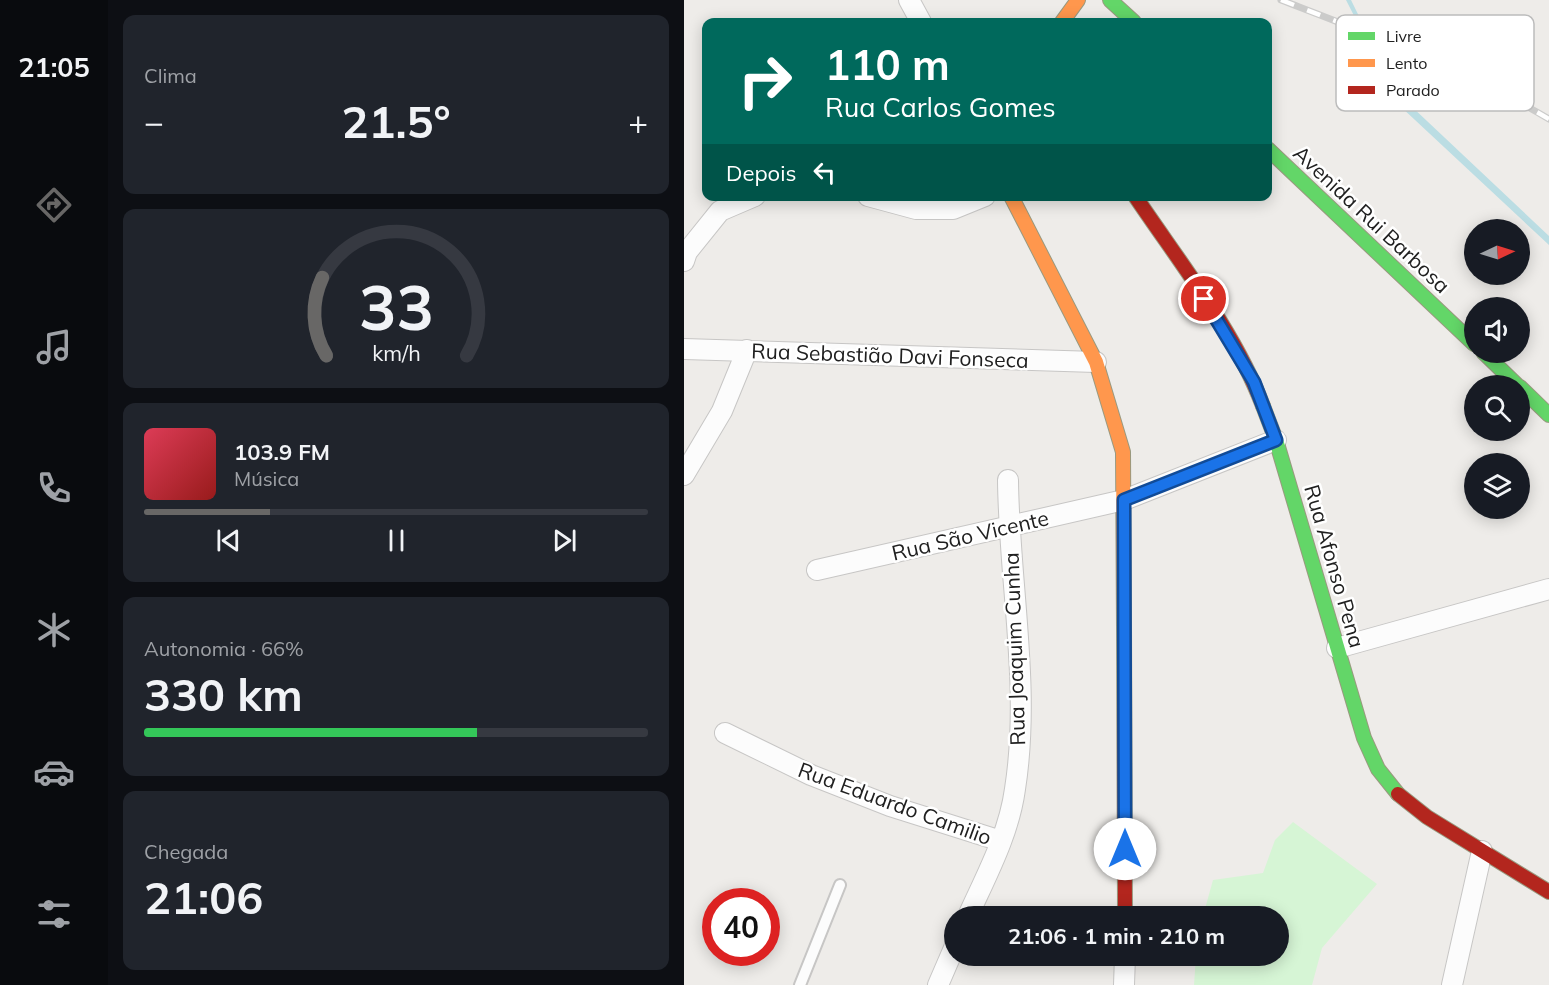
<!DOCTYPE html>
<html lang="pt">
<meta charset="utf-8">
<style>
body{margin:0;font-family:Mulish,sans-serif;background:#20242c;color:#f1f3f6;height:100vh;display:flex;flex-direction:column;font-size:22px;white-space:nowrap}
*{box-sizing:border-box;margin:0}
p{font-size:20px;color:#9ea1a6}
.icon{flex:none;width:33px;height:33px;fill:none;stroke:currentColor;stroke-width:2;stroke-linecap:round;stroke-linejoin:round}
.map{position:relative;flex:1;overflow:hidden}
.panel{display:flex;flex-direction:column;gap:15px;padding:15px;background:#0d0f14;width:576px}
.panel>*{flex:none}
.banner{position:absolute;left:18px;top:18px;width:570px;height:183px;border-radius:12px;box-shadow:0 3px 15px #0003;background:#00695c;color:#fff;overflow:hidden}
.needle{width:39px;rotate:86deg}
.buttons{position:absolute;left:780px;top:219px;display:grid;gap:12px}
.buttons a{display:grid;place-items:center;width:66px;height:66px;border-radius:50%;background:#171b24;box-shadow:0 3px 15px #0003;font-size:30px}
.speed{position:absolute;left:18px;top:888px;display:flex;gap:12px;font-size:30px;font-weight:700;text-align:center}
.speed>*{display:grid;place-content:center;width:78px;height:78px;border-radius:50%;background:#171b24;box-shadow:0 3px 15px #0003;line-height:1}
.speed .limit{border:9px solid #d22;background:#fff;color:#111}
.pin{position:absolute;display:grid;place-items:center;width:51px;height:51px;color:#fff;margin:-26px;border:3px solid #fff;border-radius:50%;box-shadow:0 2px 6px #0007}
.me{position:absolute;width:66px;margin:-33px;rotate:0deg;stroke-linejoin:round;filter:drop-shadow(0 0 4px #0008)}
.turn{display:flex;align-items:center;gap:21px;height:126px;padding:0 24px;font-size:27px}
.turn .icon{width:78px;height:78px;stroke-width:2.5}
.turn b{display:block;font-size:42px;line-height:51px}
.then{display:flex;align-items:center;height:57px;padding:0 24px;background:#0003;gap:12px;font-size:22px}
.big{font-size:45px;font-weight:700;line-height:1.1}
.panel .card{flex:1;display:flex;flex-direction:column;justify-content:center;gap:9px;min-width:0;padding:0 21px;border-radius:12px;background:#20242c}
.panel .dial{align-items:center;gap:0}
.dial svg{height:156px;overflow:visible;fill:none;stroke:#363941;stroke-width:7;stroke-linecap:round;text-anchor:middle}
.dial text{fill:#f1f3f6;stroke:none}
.song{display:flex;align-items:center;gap:18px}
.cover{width:72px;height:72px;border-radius:9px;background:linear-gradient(135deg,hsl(350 70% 55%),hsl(0 70% 35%))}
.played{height:6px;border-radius:3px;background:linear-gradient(90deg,#686766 25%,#363941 25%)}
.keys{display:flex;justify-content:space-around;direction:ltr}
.heat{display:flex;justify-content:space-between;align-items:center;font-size:33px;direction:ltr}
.charge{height:9px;border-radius:4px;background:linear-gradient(90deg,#34c759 66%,#363941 0)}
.trip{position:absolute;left:260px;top:906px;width:345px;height:60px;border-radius:30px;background:#171b24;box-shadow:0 3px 15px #0003;font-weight:700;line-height:60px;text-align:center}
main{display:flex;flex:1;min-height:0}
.dock{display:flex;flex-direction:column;width:108px;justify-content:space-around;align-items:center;background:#090b0e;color:#9ea1a6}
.dock .icon{width:42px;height:42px}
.dock .on{color:#686766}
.dock b{font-size:27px;color:#f1f3f6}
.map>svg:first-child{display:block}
</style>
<main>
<nav class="dock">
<b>21:05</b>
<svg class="icon on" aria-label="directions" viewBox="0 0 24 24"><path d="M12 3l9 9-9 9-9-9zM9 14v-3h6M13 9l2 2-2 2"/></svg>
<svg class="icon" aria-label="music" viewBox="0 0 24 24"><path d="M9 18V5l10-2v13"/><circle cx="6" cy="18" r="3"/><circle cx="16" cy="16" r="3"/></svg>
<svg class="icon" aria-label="phone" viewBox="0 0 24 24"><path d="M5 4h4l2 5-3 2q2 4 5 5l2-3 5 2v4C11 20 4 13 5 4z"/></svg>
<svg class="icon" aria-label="climate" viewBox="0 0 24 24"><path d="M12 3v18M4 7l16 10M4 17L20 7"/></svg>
<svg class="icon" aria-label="car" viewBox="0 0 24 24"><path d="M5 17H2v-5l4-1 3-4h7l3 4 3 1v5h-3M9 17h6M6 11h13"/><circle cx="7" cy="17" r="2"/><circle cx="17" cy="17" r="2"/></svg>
<svg class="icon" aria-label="filters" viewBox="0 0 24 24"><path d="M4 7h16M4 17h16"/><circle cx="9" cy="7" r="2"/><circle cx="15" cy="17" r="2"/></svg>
</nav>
<section class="panel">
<div class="card"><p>Clima</p>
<div class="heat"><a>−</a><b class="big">21.5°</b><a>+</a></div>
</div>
<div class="card dial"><svg viewBox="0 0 100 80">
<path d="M14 69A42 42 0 1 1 86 69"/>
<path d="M14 69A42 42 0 0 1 12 29" stroke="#686766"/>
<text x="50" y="56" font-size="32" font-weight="700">33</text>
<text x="50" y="72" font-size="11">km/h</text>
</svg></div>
<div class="card">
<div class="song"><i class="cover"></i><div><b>103.9 FM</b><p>Música</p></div></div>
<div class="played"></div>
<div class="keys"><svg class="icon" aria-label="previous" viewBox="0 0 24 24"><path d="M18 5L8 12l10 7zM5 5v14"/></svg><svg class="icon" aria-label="pause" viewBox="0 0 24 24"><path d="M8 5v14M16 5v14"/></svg><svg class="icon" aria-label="next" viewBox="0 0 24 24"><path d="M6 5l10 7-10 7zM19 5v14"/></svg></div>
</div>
<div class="card"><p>Autonomia · 66%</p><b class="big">330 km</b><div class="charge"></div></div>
<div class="card"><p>Chegada</p><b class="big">21:06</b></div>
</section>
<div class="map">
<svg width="865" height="985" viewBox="0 0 865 985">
<rect width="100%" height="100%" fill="#eeece9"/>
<!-- park -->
<path fill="#d6f5d5" d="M609 822 693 884 638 948 628 985H510L512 956H594V916H519L529 880 579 873 591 840Z"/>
<!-- water -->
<path fill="#bbdde3" d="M662 0H667L699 65 726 105 865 236V245L716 106Z"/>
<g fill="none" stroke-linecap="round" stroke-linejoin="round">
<defs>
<path id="lane" d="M116 985 156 885"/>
<path id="street" d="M225 0 237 22
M184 196 232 209H269L301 196
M0 261 3 252 36 211 71 196
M0 349 412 362
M0 475 38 411 63 350
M133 570 440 500 592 440
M653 648 865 589
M41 733 127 775 206 806 317 841
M284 916C302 876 325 834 331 789 347 687 325 583 324 480
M254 985 270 948
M440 985 441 956
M768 985 798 851"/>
<path id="fast" d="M426 0 450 22
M584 149 790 344
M799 352 834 386
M836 387 865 415
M579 406 592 440 680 738 694 769 714 794"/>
<path id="slow" d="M378 22 394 0
M327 196 412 362 439 452 440 626"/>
<path id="jam" d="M451 196C496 263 550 330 579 406
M440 626 441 916
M714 794 743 817 865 892"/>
</defs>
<!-- lane casing -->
<use href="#lane" stroke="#c7c6c5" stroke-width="14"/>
<!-- street casing -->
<use href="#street" stroke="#c7c6c5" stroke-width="22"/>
<!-- fast casing -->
<use href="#fast" stroke="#99997f" stroke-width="16"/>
<!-- slow casing -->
<use href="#slow" stroke="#99997f" stroke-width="16"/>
<!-- jam casing -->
<use href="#jam" stroke="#99997f" stroke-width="16"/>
<!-- lane -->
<use href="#lane" stroke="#fcfcfc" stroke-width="10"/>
<!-- street -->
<use href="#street" stroke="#fcfcfc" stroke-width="20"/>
<!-- fast -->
<use href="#fast" stroke="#63d668" stroke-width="14"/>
<!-- slow -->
<use href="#slow" stroke="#ff974d" stroke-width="14"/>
<!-- jam -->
<use href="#jam" stroke="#b3261e" stroke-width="14"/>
<defs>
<path id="rail" d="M597 0C688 35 780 69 865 119"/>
</defs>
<!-- rail casing -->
<use href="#rail" stroke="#cbcbca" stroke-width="7"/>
<!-- rail -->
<use href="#rail" stroke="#fff" stroke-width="4.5" stroke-dasharray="14" stroke-linecap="butt"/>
</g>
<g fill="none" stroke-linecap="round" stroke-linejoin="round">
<defs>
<path id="route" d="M441 849 440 500 592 440 570 382 520 299"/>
</defs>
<!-- route casing -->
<use href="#route" stroke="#114b97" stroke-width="15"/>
<!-- route -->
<use href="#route" stroke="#1a73e8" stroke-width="10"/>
</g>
<g text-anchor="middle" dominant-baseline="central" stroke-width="5" stroke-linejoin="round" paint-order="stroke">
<!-- street labels -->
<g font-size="21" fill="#202020" stroke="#fff">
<text transform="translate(688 219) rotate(43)">Avenida Rui Barbosa</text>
<text transform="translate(206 355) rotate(2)">Rua Sebastião Davi Fonseca</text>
<text transform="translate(286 535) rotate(-13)">Rua São Vicente</text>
<text transform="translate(651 566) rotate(74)">Rua Afonso Pena</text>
<text transform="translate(330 649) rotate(-92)">Rua Joaquim Cunha</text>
<text transform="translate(211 803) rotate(20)">Rua Eduardo Camilio</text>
</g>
</g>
<!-- legend -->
<rect x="652" y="15" width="198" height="96" rx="9" fill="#fff" stroke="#bcbcbc" stroke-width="1.5"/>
<rect x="664" y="32" width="27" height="8" fill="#63d668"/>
<rect x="664" y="59" width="27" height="8" fill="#ff974d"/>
<rect x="664" y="86" width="27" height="8" fill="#b3261e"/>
<g font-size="16" fill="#202020">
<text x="702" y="42">Livre</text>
<text x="702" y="69">Lento</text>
<text x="702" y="96">Parado</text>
</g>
</svg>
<div class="buttons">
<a><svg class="needle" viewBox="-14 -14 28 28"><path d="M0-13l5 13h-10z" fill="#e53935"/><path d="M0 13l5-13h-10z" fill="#9ea1a6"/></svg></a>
<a><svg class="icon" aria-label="sound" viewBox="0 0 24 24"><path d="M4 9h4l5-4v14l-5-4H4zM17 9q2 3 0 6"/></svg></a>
<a><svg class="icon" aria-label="search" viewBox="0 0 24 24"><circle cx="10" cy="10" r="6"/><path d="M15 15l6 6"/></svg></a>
<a><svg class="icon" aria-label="layers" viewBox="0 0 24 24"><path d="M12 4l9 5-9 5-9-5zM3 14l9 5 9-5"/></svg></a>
</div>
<div class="speed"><div class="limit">40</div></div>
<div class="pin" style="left:520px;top:299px;background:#d93025"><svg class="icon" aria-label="arrive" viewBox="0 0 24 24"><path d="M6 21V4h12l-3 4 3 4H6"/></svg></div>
<svg class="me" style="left:441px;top:849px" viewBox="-20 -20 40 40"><circle r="19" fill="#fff"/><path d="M0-13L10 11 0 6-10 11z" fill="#1a73e8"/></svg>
<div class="trip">21:06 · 1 min · 210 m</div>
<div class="banner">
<div class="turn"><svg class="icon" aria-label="right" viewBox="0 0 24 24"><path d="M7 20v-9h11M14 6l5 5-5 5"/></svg><div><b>110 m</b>Rua Carlos Gomes</div></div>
<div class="then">Depois<svg class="icon" aria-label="left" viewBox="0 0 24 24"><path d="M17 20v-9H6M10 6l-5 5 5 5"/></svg></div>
</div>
</div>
</main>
